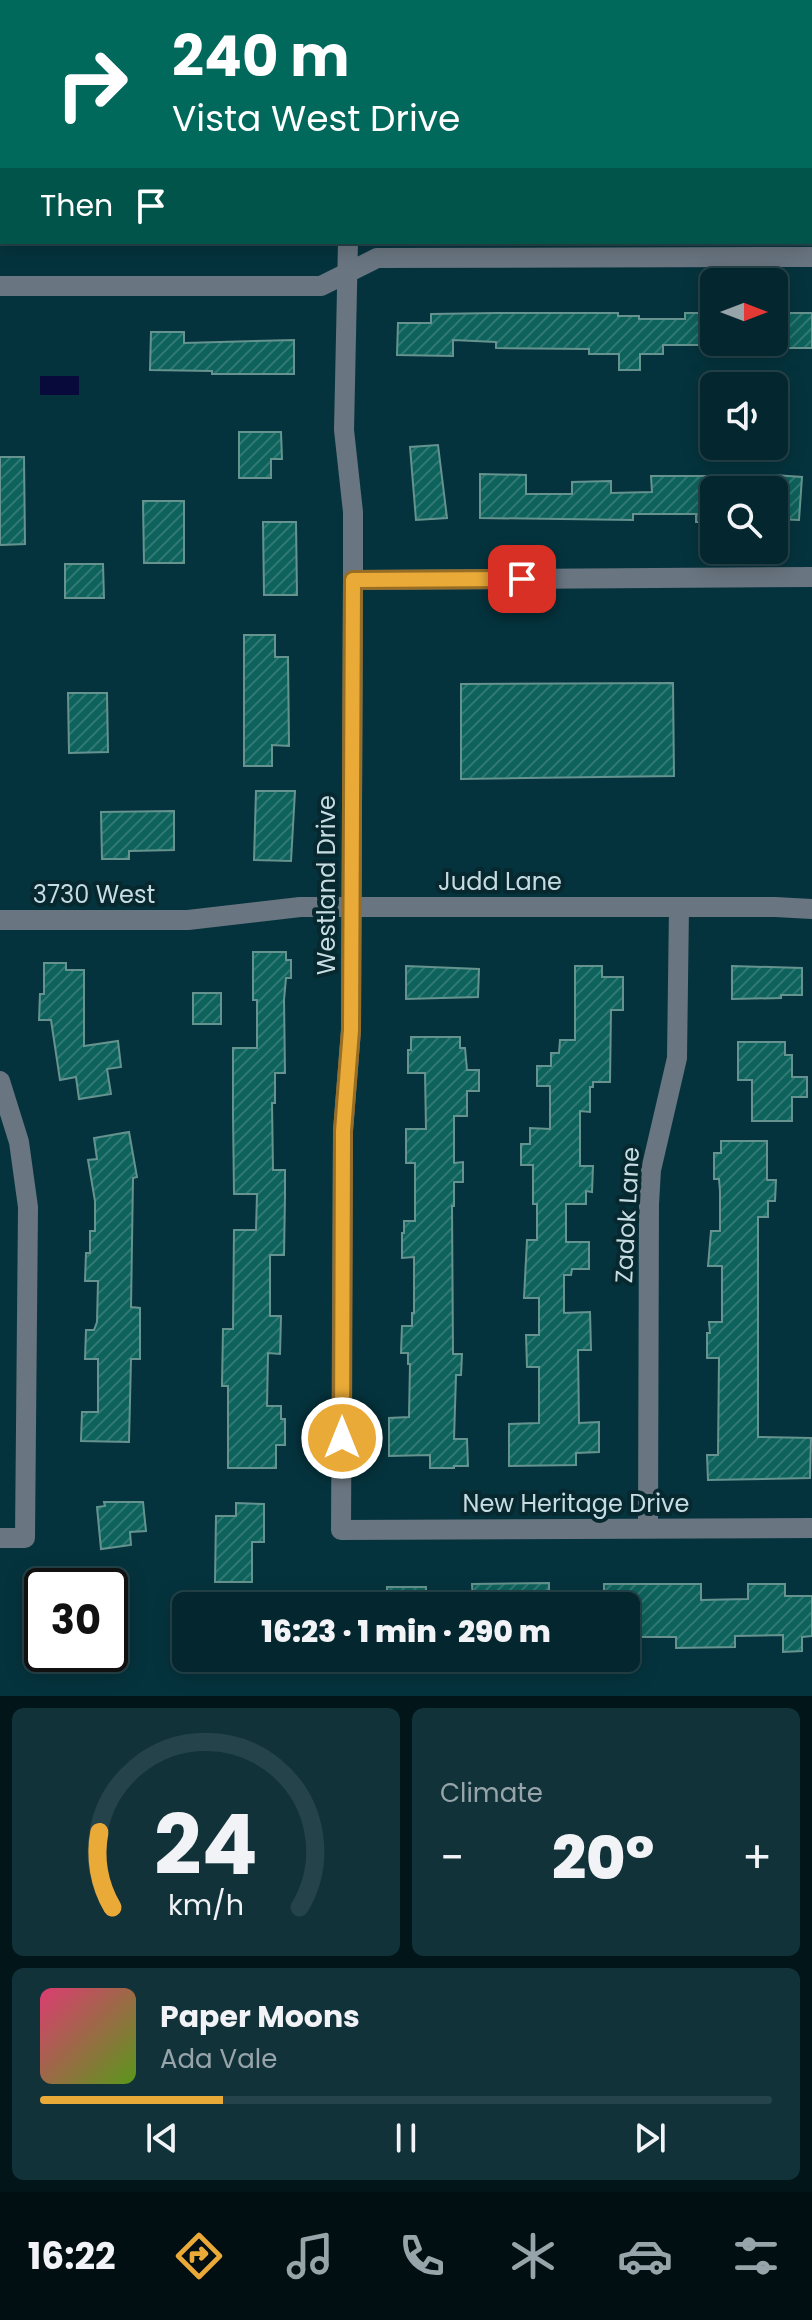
<!DOCTYPE html>
<meta charset="utf-8">
<style>
body{margin:0;font-family:Poppins,sans-serif;background:#12323a;color:#f1f3f6;height:100vh;display:flex;flex-direction:column;font-size:30px;white-space:nowrap}
*{box-sizing:border-box;margin:0}
p{font-size:26px;color:#97a5aa}
.icon{flex:none;width:44px;height:44px;fill:none;stroke:currentColor;stroke-width:2;stroke-linecap:round;stroke-linejoin:round}
.map{position:relative;height:1696px;overflow:hidden}
.sheet{display:flex;flex-direction:column;gap:12px;padding:12px;background:#021519;flex:1}
.sheet>*{flex:none}
.hud{position:absolute;left:0px;top:0px;width:812px;height:244px;box-shadow:0 4px 20px #0003,0 0 0 2px #25434a;background:#00695c;color:#fff;overflow:hidden}
.needle{width:52px;rotate:90deg}
.controls{position:absolute;left:700px;top:268px;display:grid;gap:16px}
.controls a{display:grid;place-items:center;width:88px;height:88px;border-radius:12px;background:#04262e;box-shadow:0 4px 20px #0003,0 0 0 2px #25434a;font-size:40px}
.speed{position:absolute;left:24px;top:1568px;display:flex;gap:16px;font-size:40px;font-weight:700;text-align:center}
.speed>*{display:grid;place-content:center;width:104px;height:104px;border-radius:50%;background:#04262e;box-shadow:0 4px 20px #0003,0 0 0 2px #25434a;line-height:1}
.speed .limit{border:4px solid #111;border-radius:12px;background:#fff;color:#111}
.pin{position:absolute;display:grid;place-items:center;width:68px;height:68px;color:#fff;margin:-34px;border-radius:16px;box-shadow:0 4px 12px #0006}
.me{position:absolute;width:88px;margin:-44px;rotate:0deg;stroke-linejoin:round;filter:drop-shadow(0 0 6px #0008)}
.turn{display:flex;align-items:center;gap:28px;height:168px;padding:0 40px;font-size:36px}
.turn .icon{width:104px;height:104px;stroke-width:2.5}
.turn b{display:block;font-size:56px;line-height:68px}
.then{display:flex;align-items:center;height:76px;padding:0 40px;background:#0003;gap:16px;font-size:30px}
.big{font-size:60px;font-weight:800;line-height:1.1}
.sheet .tile{flex:1;display:flex;flex-direction:column;justify-content:center;gap:12px;min-width:0;padding:0 28px;border-radius:12px;background:#12323a}
.sheet .dial{align-items:center;gap:0}
.dial svg{height:208px;overflow:visible;fill:none;stroke:#25434a;stroke-width:7;stroke-linecap:round;text-anchor:middle}
.dial text{fill:#f1f3f6;stroke:none}
.song{display:flex;align-items:center;gap:24px}
.cover{width:96px;height:96px;border-radius:12px;background:linear-gradient(135deg,hsl(340 70% 55%),hsl(90 70% 35%))}
.played{height:8px;border-radius:4px;background:linear-gradient(90deg,#eaaa38 25%,#25434a 25%)}
.keys{display:flex;justify-content:space-around;direction:ltr}
.heat{display:flex;justify-content:space-between;align-items:center;font-size:44px;direction:ltr}
.sheet .tiles{flex:1;display:grid;gap:12px;grid-template-columns:1fr 1fr}
.tile:last-child{grid-column:span 2}
.trip{position:absolute;left:172px;top:1592px;width:468px;height:80px;border-radius:12px;background:#04262e;box-shadow:0 4px 20px #0003,0 0 0 2px #25434a;font-weight:800;line-height:80px;text-align:center}
.tabs{display:flex;height:128px;justify-content:space-around;align-items:center;background:#020f12;color:#97a5aa}
.tabs .icon{width:56px;height:56px}
.tabs .active{color:#eaaa38}
.tabs b{font-size:36px;color:#f1f3f6}
.map>svg:first-child{display:block}
</style>
<div class="map">
<svg width="812" height="1696" viewBox="0 0 812 1696">
<defs>
<pattern id="building-hatch" width="6" height="6" patternUnits="userSpaceOnUse" patternTransform="scale(2)"><rect width="6" height="6" fill="#0e625c"/><path d="M-1 1l2-2M0 6l6-6M5 7l2-2" fill="none" stroke="#307873"/></pattern>
</defs>
<rect width="100%" height="100%" fill="#05333d"/>
<!-- water -->
<path fill="#070a3b" d="M40 376H79V395H40Z"/>
<!-- building -->
<path fill="url(#building-hatch)" stroke="#66938f" stroke-width="2" d="M496 313H618V316H639V319H685V313H714V345H663V354H640V370H619V354H589V349L496 348V342L453 340V356L397 355 398 323H431V314Z
M781 313H812V348H781Z
M151 332H184V343L294 340V374H212V371L150 370Z
M239 432H281L282 459H271V478H239Z
M438 445 447 518 416 520 410 447Z
M0 457H24L25 544 0 545Z
M480 474 526 475V494H572V482L611 481V493L652 492 651 476H714V522H696V514H633V520L480 518Z
M774 475 802 477 799 520 774 519Z
M143 501H184V563H144Z
M263 522H296L297 595H264Z
M65 564H103L104 598H65Z
M244 635H275V657H288L289 746 272 745V766H244Z
M673 683 674 776 461 779V684Z
M68 693H107L108 752 69 753Z
M256 791H295L291 861 254 860Z
M174 811V850L129 851V859H102L101 812Z
M253 952H286V960H291V978H286L284 1000 285 1073H275V1103H272L273 1170H285V1195L284 1255H270V1316H281L280 1354 268 1353 267 1406H281V1419H285V1445H276V1468H228V1386H222L223 1329H233L234 1230H256L257 1194H234L233 1114V1048H257V1000H253Z
M44 963H66V970H84V1046L118 1041 121 1067 107 1069 111 1094 79 1099 76 1077 60 1080 51 1020H39L40 994H44Z
M406 966 479 969 478 997 406 999Z
M575 966H602V977H623V1010H611L610 1082H593V1087H590V1112L580 1111V1166H593L592 1192 586 1191V1204H566V1242H589V1269H572L571 1275H564V1313L590 1312 591 1350H578L579 1423 599 1422V1452L576 1453V1465L509 1466V1424L539 1423V1367H527L526 1335H539V1298H524L527 1240H537V1204H533V1165H521V1144H530V1128L550 1129V1086H537V1066H551V1053H559L560 1040H575Z
M732 966 802 968V995H781V998L732 999Z
M193 993H221V1024H193Z
M411 1037H460V1048H465L467 1070H479V1091H467V1116H454V1163L463 1162V1182H454V1206H452L453 1354H462L461 1375H456L454 1439H467L468 1466H454V1468H430V1455L389 1456V1418L409 1417 410 1364H408V1353H401L402 1326H412V1313H414V1257L402 1258V1233H404V1221H415V1163H406V1129H426L425 1073H408V1050H411Z
M738 1042H785V1055H792V1077H807V1097H792V1121H752V1080H738Z
M129 1132 137 1177 133 1178 131 1307 140 1308V1359H131L129 1442 81 1441 82 1412H98V1359H85L86 1330H94L97 1322 98 1281H85L86 1253H90V1231H95V1201L88 1160 97 1159 94 1138Z
M721 1141H767V1180H776L775 1201H768V1217H758V1437L811 1438 810 1478 708 1480 707 1455H718L719 1358H707V1333H710L709 1322H722V1266H708L711 1231H720V1191L719 1179H714V1153H721Z
M104 1502H143L146 1531 130 1532 131 1545 101 1549 97 1507 105 1506Z
M236 1503 264 1504V1542H252V1582H215L216 1516H236Z
M549 1583V1606H473L472 1584Z
M604 1584H701V1600L748 1599V1584H785V1596H812V1636L802 1637V1651L783 1652V1635L735 1636V1647L676 1648V1637H626V1606H604Z
M387 1587H426V1606H387Z"/>
<g fill="none" stroke-linecap="round" stroke-linejoin="round">
<!-- minor -->
<path stroke="#697580" stroke-width="20" d="M349 2V0
M668 2V0
M348 242 344 430 353 512V580L351 1030 343 1131 341 1530 812 1528
M0 286H321L377 258 812 257
M353 580 812 577
M0 920H188L300 907H775L812 909
M0 1081 19 1142 28 1207 25 1538H0
M648 1528 649 1204 651 1170 677 1058 679 907"/>
</g>
<g fill="none" stroke-linecap="round" stroke-linejoin="round">
<defs>
<path id="route" d="M342 1438 343 1131 351 1030 353 580 522 579"/>
</defs>
<!-- route casing -->
<use href="#route" stroke="#986e24" stroke-width="20"/>
<!-- route -->
<use href="#route" stroke="#eaaa38" stroke-width="14"/>
</g>
<g text-anchor="middle" dominant-baseline="central" stroke-width="8" stroke-linejoin="round" paint-order="stroke">
<!-- street labels -->
<g font-size="24" fill="#c7dce2" stroke="#07282f">
<text x="500" y="881">Judd Lane</text>
<text transform="translate(326 885) rotate(-90)">Westland Drive</text>
<text x="94" y="894">3730 West</text>
<text transform="translate(627 1215) rotate(-87)">Zadok Lane</text>
<text x="576" y="1503">New Heritage Drive</text>
</g>
</g>
</svg>
<div class="controls">
<a><svg class="needle" viewBox="-14 -14 28 28"><path d="M0-13l5 13h-10z" fill="#e53935"/><path d="M0 13l5-13h-10z" fill="#97a5aa"/></svg></a>
<a><svg class="icon" aria-label="sound" viewBox="0 0 24 24"><path d="M4 9h4l5-4v14l-5-4H4zM17 9q2 3 0 6"/></svg></a>
<a><svg class="icon" aria-label="search" viewBox="0 0 24 24"><circle cx="10" cy="10" r="6"/><path d="M15 15l6 6"/></svg></a>
</div>
<div class="speed"><div class="limit">30</div></div>
<div class="pin" style="left:522px;top:579px;background:#d93025"><svg class="icon" aria-label="arrive" viewBox="0 0 24 24"><path d="M6 21V4h12l-3 4 3 4H6"/></svg></div>
<svg class="me" style="left:342px;top:1438px" viewBox="-20 -20 40 40"><circle r="17" fill="#eaaa38" stroke="#fff" stroke-width="3"/><path d="M0-11L8 9 0 5-8 9z" fill="#fff"/></svg>
<div class="trip">16:23 · 1 min · 290 m</div>
<div class="hud">
<div class="turn"><svg class="icon" aria-label="right" viewBox="0 0 24 24"><path d="M7 20v-9h11M14 6l5 5-5 5"/></svg><div><b>240 m</b>Vista West Drive</div></div>
<div class="then">Then<svg class="icon" aria-label="arrive" viewBox="0 0 24 24"><path d="M6 21V4h12l-3 4 3 4H6"/></svg></div>
</div>
</div>
<section class="sheet">
<div class="tiles">
<div class="tile dial"><svg viewBox="0 0 100 80">
<path d="M14 69A42 42 0 1 1 86 69"/>
<path d="M14 69A42 42 0 0 1 9 40" stroke="#eaaa38"/>
<text x="50" y="56" font-size="32" font-weight="700">24</text>
<text x="50" y="72" font-size="11">km/h</text>
</svg></div>
<div class="tile"><p>Climate</p>
<div class="heat"><a>−</a><b class="big">20°</b><a>+</a></div>
</div>
<div class="tile">
<div class="song"><i class="cover"></i><div><b>Paper Moons</b><p>Ada Vale</p></div></div>
<div class="played"></div>
<div class="keys"><svg class="icon" aria-label="previous" viewBox="0 0 24 24"><path d="M18 5L8 12l10 7zM5 5v14"/></svg><svg class="icon" aria-label="pause" viewBox="0 0 24 24"><path d="M8 5v14M16 5v14"/></svg><svg class="icon" aria-label="next" viewBox="0 0 24 24"><path d="M6 5l10 7-10 7zM19 5v14"/></svg></div>
</div>
</div>
</section>
<nav class="tabs">
<b>16:22</b>
<svg class="icon active" aria-label="directions" viewBox="0 0 24 24"><path d="M12 3l9 9-9 9-9-9zM9 14v-3h6M13 9l2 2-2 2"/></svg>
<svg class="icon" aria-label="music" viewBox="0 0 24 24"><path d="M9 18V5l10-2v13"/><circle cx="6" cy="18" r="3"/><circle cx="16" cy="16" r="3"/></svg>
<svg class="icon" aria-label="phone" viewBox="0 0 24 24"><path d="M5 4h4l2 5-3 2q2 4 5 5l2-3 5 2v4C11 20 4 13 5 4z"/></svg>
<svg class="icon" aria-label="climate" viewBox="0 0 24 24"><path d="M12 3v18M4 7l16 10M4 17L20 7"/></svg>
<svg class="icon" aria-label="car" viewBox="0 0 24 24"><path d="M5 17H2v-5l4-1 3-4h7l3 4 3 1v5h-3M9 17h6M6 11h13"/><circle cx="7" cy="17" r="2"/><circle cx="17" cy="17" r="2"/></svg>
<svg class="icon" aria-label="filters" viewBox="0 0 24 24"><path d="M4 7h16M4 17h16"/><circle cx="9" cy="7" r="2"/><circle cx="15" cy="17" r="2"/></svg>
</nav>
